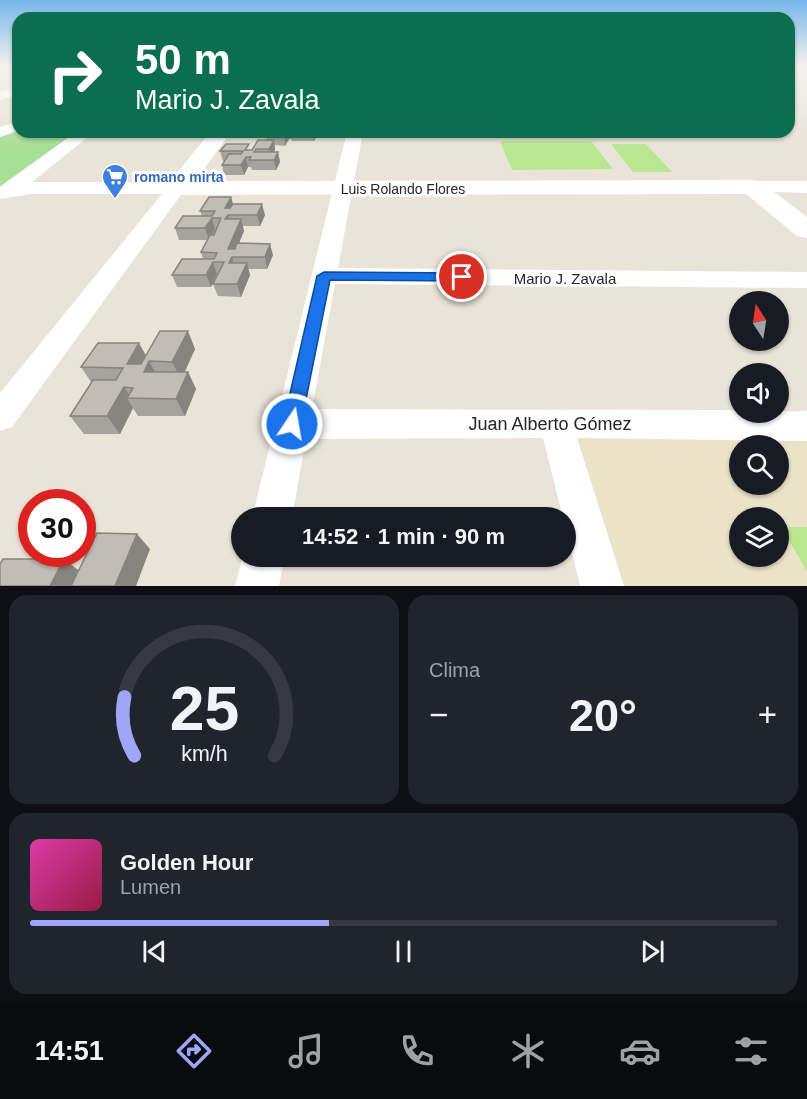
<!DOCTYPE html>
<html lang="es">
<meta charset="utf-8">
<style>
body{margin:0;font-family:Helvetica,sans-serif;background:#20242c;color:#f1f3f6;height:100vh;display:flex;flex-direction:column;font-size:22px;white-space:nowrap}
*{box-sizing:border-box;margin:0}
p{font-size:20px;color:#9ea1a6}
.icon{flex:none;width:33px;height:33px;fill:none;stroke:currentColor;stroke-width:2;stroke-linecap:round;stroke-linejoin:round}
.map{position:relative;height:586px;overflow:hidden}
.sheet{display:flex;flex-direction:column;gap:9px;padding:9px;background:#0d0f14;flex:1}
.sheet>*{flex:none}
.guide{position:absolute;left:12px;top:12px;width:783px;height:126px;border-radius:18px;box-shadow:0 2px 4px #0004;background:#0b6e4f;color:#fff;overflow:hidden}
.needle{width:39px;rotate:348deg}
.fabs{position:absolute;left:729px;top:291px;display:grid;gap:12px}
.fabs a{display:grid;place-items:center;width:60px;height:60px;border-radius:50%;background:#171b24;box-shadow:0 2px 4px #0004;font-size:30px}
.speed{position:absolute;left:18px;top:489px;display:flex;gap:12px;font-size:30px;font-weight:700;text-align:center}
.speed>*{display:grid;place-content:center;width:78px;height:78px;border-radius:50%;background:#171b24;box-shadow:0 2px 4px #0004;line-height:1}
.speed .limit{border:9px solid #d22;background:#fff;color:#111}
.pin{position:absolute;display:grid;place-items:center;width:51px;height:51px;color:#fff;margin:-26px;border:3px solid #fff;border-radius:50%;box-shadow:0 2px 6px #0007}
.me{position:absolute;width:66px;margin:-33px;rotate:12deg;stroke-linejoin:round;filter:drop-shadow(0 0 4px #0008)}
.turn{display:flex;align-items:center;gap:21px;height:126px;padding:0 24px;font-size:27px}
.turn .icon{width:78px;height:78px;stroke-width:2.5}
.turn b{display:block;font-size:42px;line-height:51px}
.big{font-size:45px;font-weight:700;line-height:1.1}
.sheet .card{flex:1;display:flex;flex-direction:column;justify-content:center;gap:9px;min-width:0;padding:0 21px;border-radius:18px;background:#20242c}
.sheet .dial{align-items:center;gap:0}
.dial svg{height:156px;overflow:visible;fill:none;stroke:#363941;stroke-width:7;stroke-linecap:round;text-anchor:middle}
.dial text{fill:#f1f3f6;stroke:none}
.song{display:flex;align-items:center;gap:18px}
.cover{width:72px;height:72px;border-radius:9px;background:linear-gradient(135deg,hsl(320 70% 55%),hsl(340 70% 35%))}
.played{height:6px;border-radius:3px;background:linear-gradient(90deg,#9fa6f5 40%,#363941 40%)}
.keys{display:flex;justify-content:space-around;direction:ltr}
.heat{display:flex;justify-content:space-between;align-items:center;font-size:33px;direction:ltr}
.sheet .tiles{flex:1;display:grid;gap:9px;grid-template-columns:1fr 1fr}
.card:last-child{grid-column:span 2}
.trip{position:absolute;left:231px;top:507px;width:345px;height:60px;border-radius:30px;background:#171b24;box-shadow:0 2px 4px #0004;font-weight:700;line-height:60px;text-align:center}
.dock{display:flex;height:96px;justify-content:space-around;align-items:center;background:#090b0e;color:#9ea1a6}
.dock .icon{width:42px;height:42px}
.dock .selected{color:#9fa6f5}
.dock b{font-size:27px;color:#f1f3f6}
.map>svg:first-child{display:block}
</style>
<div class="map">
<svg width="807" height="586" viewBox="0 0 807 586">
<rect width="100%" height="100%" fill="#e9e3d8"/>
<!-- education -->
<path fill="#ebe3c7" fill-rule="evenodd" d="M567 432 807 434V586H611ZM740 446H778V484H740ZM740 518H778V556H740Z"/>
<!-- green -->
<path fill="#a6df95" d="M18 130 76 132 0 186V136Z"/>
<!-- pitch -->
<path fill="#b9e691" d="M500 141H591L613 169 512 170Z
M611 144H646L672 172H633Z
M781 527H807V571Z"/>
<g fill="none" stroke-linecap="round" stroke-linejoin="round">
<!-- street -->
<path fill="#fff" fill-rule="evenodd" d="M0 66H14L0 72Z
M18 87V95L0 100V92Z
M18 122V131L0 137V127Z
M76 132H94L32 182H177L184 184 186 188 12 427 0 431V393L162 194H31L0 199V187Z
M347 132H363L338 268 807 272V288L335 284 312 409 740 410V412L807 411V441L577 438 624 586H580L566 528V518H563L543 438 306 439 292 518H252Z
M752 181H807V193L745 191 743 187 745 183Z
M243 556H285L279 586H235Z"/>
<!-- secondary -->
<path fill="#fff" fill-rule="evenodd" d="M210 132H231L195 181 752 180 761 182 807 217V238L797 236 746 194 177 195 168 193 165 188Z"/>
</g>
<!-- wall -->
<path fill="#a6a39c" d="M265 132H316L317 135 314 141H292L291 139H289L285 146 275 145V150L274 152H278L280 162 276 170H252L251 167H248L244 175H224L222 165 224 161H223L220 151 252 150 267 140 266 136 267 134H265Z
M231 197 233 204 265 215 260 226H243L244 231 239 243 273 255 267 269H248L250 275 241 297 218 296 213 284 218 274H217L211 287H177L172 275 203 259 201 252 208 240H179L175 228 202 216 200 211Z
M195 349 185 372H188L196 389 185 416H138L133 408 120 434H84L70 416 91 382 81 367 146 356Z"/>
<!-- shaded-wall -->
<path fill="#87847f" d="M286 132H288L289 139 285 146 284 136Z
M313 132H316L317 135 314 141Z
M274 140 275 150 271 159 269 149Z
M278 152 280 162 276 170 274 160Z
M246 157 248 167 244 175 241 165Z
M231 197 234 208 228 215 231 226 225 219V208Z
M262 204 265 215 260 226 257 215Z
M212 218 215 230 209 240 205 228Z
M241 219 244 231 233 257H232L235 269 229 263 228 249Z
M270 244 273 255 267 269 265 257Z
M213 262 217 274 211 287 206 275Z
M247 263 250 275 241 297 237 284Z
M188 331 195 349 181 379 172 362Z
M139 343 149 361 138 381 127 364Z
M149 361 159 379 144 372Z
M188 372 196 389 185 416 176 399Z
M124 387 131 398H127L133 408 120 434 107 416Z
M137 534 150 549 136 586H115Z
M64 559 82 573 76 586H50Z"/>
<!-- building -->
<path fill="#c1bdb5" stroke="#87847f" stroke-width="1.5" d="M268 132H286L284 136H266Z
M258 140H274L269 149H256L254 152H278L274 160H249L251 157H246L241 165H222L229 154H241L243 151H220L226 144H249L245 150H252Z
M209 197H231L225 208H230L233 204H262L257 215H228L225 219H241L228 249H235L237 243 270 244 265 257H232L229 263H247L237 284H213L224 262H213L206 275H172L182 259H214L217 253 201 252 210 235H214L221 218H212L205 228H175L183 216H212L215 211H200Z
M160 331H188L172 362 149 361 144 372H188L176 399 127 398 133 388 124 387 107 416H70L93 380H116L123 368 81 367 98 343H139L127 364H141Z
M97 533 137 534 115 586H71Z
M3 559H64L50 586H0V564Z"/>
<!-- sky -->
<linearGradient id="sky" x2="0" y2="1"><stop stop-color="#76b7e9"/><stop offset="0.45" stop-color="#f5f2ed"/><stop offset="1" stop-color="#f5f2ed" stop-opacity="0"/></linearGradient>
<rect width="807" height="148" fill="url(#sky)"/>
<!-- route -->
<path fill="#1a73e8" stroke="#114b97" stroke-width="1.5" d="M324 272 462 273 468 277 462 281 330 280 301 424 299 430 292 432 286 430 283 424 317 276Z"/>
<!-- icons -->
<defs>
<symbol id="supermarket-pin" viewBox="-11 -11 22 30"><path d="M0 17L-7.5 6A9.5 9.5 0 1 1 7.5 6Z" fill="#3f7fe0" stroke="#fff"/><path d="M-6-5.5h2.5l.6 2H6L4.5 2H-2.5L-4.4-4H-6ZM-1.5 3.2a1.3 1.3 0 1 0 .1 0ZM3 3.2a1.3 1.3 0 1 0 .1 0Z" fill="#fff"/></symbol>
</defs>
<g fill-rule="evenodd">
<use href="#supermarket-pin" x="100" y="162" width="30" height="40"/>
</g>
<g text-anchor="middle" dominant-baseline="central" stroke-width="6" stroke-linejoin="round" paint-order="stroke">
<!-- far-shop labels -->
<g font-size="14" font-weight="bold" fill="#366cbe" stroke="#fff" text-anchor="start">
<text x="134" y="177">romano mirta</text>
</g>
<!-- far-street labels -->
<g font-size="14" fill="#262626" stroke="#fff">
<text x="403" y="189">Luis Rolando Flores</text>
</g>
<!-- street labels -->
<g font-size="15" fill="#262626" stroke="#fff">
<text x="565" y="278">Mario J. Zavala</text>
</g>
<!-- near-street labels -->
<g font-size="18" fill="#262626" stroke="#fff">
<text x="550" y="424">Juan Alberto Gómez</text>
</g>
</g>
</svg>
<div class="fabs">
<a><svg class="needle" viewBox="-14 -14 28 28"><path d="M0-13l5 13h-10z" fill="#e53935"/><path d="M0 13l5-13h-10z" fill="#9ea1a6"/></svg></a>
<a><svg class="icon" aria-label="sound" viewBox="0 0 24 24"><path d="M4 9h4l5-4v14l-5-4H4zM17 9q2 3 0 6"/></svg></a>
<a><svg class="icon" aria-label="search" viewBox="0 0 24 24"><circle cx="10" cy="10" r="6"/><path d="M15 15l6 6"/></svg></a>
<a><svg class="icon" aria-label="layers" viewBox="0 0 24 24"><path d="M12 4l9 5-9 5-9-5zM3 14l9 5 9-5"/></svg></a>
</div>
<div class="speed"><div class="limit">30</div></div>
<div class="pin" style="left:462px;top:277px;background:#d93025"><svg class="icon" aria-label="arrive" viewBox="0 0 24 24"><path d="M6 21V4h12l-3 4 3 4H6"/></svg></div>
<svg class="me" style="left:292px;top:424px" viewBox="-20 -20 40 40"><circle r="17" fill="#1a73e8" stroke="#fff" stroke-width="3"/><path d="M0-11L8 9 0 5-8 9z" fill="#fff"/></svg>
<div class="trip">14:52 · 1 min · 90 m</div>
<div class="guide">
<div class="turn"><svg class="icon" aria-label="right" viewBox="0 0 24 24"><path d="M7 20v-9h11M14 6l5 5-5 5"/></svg><div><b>50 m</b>Mario J. Zavala</div></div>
</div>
</div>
<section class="sheet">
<div class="tiles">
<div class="card dial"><svg viewBox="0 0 100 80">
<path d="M14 69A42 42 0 1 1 86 69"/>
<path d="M14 69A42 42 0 0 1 9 39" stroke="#9fa6f5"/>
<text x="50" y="56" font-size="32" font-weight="700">25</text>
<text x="50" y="72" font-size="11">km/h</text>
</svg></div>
<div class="card"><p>Clima</p>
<div class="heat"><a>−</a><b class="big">20°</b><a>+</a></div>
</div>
<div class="card">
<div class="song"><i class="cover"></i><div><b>Golden Hour</b><p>Lumen</p></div></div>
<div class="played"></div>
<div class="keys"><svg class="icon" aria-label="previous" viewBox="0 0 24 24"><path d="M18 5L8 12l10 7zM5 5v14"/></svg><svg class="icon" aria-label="pause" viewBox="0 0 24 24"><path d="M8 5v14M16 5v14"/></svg><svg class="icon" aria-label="next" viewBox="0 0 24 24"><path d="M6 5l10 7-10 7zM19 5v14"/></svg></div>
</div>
</div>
</section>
<nav class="dock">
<b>14:51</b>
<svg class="icon selected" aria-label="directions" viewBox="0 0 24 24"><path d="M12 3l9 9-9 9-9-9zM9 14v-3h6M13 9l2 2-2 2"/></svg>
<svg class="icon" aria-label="music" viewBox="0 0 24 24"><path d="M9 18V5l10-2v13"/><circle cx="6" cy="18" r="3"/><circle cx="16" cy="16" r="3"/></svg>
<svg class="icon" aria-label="phone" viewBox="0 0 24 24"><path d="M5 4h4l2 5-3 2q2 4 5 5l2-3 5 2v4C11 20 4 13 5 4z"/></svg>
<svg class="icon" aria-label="climate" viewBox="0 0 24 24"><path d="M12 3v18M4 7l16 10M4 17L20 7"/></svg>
<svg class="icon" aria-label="car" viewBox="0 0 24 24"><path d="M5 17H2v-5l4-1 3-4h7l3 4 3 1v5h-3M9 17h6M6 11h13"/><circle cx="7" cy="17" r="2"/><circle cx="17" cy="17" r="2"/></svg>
<svg class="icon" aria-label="filters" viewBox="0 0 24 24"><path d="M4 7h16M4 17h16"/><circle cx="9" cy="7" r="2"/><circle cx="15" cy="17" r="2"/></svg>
</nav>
